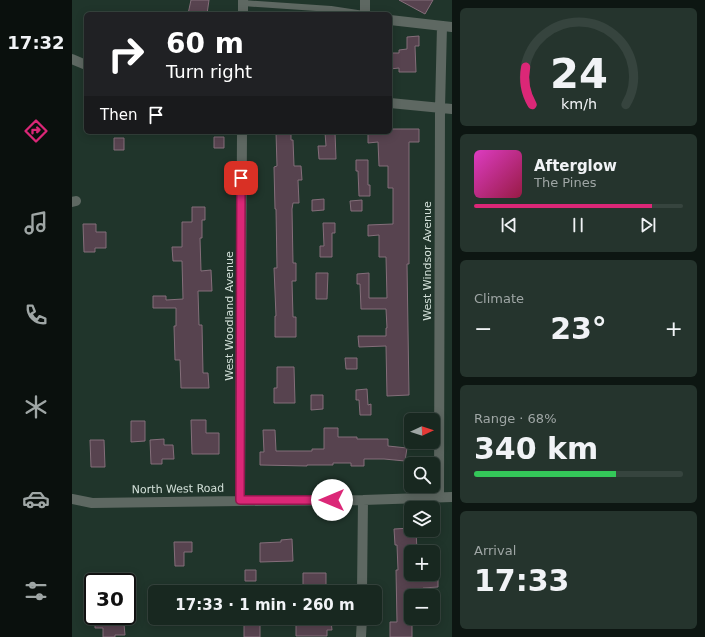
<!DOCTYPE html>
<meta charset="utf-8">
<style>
body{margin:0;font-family:"DejaVu Sans",sans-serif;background:#25342d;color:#f1f3f6;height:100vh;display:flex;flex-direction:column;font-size:15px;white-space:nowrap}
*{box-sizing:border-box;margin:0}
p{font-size:13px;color:#9fa6a5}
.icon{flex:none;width:22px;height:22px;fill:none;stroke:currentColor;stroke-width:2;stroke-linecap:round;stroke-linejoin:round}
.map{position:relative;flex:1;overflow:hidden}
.sheet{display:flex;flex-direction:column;gap:8px;padding:8px;background:#0d1612;width:253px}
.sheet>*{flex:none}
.banner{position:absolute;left:12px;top:12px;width:308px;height:122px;border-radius:6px;box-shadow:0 2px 10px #0003,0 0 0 1px #36443e;background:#202124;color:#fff;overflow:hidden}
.needle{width:26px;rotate:87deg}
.fabs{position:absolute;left:332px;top:413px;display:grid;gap:8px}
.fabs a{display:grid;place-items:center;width:36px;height:36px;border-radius:6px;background:#182820;box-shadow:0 2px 10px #0003,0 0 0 1px #36443e;font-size:20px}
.speed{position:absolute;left:12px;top:573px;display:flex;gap:8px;font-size:20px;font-weight:700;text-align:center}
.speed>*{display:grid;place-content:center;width:52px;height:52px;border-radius:50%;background:#182820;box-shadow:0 2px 10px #0003,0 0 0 1px #36443e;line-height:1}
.speed .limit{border:2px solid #111;border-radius:6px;background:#fff;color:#111}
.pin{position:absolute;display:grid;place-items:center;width:34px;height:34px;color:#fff;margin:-17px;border-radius:8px;box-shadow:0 2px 6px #0006}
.me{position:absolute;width:44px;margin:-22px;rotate:270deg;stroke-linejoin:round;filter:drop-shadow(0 0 3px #0008)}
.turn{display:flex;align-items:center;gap:14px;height:84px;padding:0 16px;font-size:18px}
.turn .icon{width:52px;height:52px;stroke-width:2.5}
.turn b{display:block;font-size:28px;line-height:34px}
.then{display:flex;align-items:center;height:38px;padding:0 16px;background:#0003;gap:8px;font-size:15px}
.big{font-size:30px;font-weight:800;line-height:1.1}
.sheet .widget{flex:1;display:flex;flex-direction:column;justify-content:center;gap:6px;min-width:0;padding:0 14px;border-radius:6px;background:#25342d}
.sheet .dial{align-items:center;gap:0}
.dial svg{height:104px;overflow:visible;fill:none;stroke:#36443e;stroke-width:7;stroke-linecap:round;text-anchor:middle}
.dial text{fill:#f1f3f6;stroke:none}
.song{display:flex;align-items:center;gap:12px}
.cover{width:48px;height:48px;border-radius:6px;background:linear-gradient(135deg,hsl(310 70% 55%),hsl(340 70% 35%))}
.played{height:4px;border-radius:2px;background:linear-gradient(90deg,#db2777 85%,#36443e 85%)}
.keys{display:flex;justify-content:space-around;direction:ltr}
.heat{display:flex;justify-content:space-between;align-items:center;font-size:22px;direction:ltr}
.charge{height:6px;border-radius:3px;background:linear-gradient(90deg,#34c759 68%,#36443e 0)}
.trip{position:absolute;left:76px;top:585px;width:234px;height:40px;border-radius:6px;background:#182820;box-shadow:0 2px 10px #0003,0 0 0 1px #36443e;font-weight:800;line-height:40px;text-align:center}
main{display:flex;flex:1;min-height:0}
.menu{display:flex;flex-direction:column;width:72px;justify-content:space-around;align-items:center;background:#0a100d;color:#9fa6a5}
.menu .icon{width:28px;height:28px}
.menu .active{color:#db2777}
.menu b{font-size:18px;color:#f1f3f6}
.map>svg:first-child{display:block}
</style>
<main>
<nav class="menu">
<b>17:32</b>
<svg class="icon active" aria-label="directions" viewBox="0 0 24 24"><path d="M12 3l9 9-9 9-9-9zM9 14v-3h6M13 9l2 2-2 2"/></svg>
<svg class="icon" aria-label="music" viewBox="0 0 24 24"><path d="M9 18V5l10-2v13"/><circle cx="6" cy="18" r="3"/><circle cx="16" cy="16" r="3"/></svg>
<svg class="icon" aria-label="phone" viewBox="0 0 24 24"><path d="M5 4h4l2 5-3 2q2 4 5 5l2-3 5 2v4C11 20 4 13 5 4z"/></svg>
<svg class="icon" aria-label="climate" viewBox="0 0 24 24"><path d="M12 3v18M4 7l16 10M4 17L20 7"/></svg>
<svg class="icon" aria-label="car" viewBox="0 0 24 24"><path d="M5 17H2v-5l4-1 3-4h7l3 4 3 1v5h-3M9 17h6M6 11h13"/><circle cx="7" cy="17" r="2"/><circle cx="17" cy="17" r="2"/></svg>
<svg class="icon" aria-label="filters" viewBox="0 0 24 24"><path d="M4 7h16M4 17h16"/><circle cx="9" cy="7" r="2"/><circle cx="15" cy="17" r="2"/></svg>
</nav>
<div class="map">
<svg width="380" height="637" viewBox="0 0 380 637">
<rect width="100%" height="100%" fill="#20352b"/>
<!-- building -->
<path fill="#57434f" stroke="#846e7a" d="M119 0H137L135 14H116Z
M327 0H361L353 14Z
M347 36V46H343L344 72H327V68L318 69V53H327V50L335 49V37Z
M318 129H347V142H337V264H335L337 395 315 396 314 346 287 347 286 336H314V328H315L314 309H289L288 284H285V274L297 273V298H315L314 257H307V235L296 236V225L321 224V188H316V166H307L306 142 296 143V132H318Z
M204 132H219V140H221L222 166H229L230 180H226L227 203H221L220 209 221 263H224V281H220L221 317H224V337H203V316H204L202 268H205L204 209H203L202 167 205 166Z
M253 132H263L264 159H247L246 146H254Z
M142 137H152V148H142Z
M42 138H52V150H42Z
M284 160H296V185H298V196H287L286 171H284Z
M252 199V210L240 211V200Z
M290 200V211H279L278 201Z
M120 207H133V220H130V238H128L129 271 139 270 140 291H126L127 325H130L131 373H136L137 388H109L108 360H103L102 326H104V308H81V296H94V300L111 299 110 261H101L100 247H110V222H120Z
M251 223H263V233H260V257H248V246H252Z
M11 224H24V232H34V248H23V252H12Z
M244 273H256L255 299H244Z
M273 358H285V369H274Z
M205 367H222L223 403H202V388H205Z
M295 389 296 405 299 404V415H288L287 400H284V390Z
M239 395H251V409L239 410Z
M119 420H134V433H147V454H120Z
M59 421H73V441L59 442Z
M252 428H266V437H285V439H316V446L335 448 333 461 312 459H292V466H279V463H261V465H235V466L188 465V452H192L191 430H203L204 451H240V449H252Z
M92 439V445H101L102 459H90V464H79L78 440Z
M18 440H32L33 467H19Z
M339 528V530H344L345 551H338L339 574H347V577L366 576V587L351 588V596H339V622H340V637H318V622H325L324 570H326L325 545H323L322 529Z
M220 539 221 561 188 562V543L209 542V540Z
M102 542H120V552H112V566H103Z
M173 570H184V581H173Z
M231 573H254V586H231Z
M47 617V624H52L53 635H43V637H31V628H23V619Z
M259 621 260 630H255V636H224V622Z
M172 624H188V637H172Z"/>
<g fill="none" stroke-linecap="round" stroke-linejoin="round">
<!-- lane -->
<path stroke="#5e6862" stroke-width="6" d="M171 3 259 9 292 14"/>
<!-- street -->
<path stroke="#5e6862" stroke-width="10" d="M293 0V14
M171 14V0
M318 20 380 27
M0 59 14 65
M318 103 380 109
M0 202 4 201
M367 497 368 108 370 26
M0 499 20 503 168 501 291 500 380 497
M168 501 170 132
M290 592 291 500
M289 637 290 618"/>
</g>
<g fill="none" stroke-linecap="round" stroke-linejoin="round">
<defs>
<path id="route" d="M169 178 168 500H260"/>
</defs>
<!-- route casing -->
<use href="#route" stroke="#8e194d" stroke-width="10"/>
<!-- route -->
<use href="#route" stroke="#db2777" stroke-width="7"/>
</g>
<g text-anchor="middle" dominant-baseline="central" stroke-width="4" stroke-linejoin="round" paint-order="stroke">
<!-- street labels -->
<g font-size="11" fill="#d4e1da" stroke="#20352b">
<text transform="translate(355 261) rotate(-90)">West Windsor Avenue</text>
<text transform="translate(157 316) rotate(-90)">West Woodland Avenue</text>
<text transform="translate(106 489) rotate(-1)">North West Road</text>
</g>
</g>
</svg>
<div class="fabs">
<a><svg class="needle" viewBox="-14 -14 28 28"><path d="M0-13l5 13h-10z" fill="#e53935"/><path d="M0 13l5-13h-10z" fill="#9fa6a5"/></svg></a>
<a><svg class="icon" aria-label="search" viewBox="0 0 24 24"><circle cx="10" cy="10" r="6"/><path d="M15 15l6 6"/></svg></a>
<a><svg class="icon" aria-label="layers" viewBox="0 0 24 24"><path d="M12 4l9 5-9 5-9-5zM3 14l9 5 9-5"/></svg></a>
<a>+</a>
<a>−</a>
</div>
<div class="speed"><div class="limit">30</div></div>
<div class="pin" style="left:169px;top:178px;background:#d93025"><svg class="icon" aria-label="arrive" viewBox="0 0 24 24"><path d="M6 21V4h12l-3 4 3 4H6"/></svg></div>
<svg class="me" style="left:260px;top:500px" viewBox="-20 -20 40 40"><circle r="19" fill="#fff"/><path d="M0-13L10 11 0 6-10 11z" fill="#db2777"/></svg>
<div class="trip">17:33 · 1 min · 260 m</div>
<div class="banner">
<div class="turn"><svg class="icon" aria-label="right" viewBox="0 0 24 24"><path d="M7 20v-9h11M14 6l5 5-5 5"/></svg><div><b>60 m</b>Turn right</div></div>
<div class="then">Then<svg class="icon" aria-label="arrive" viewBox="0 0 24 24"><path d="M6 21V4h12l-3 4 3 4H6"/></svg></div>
</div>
</div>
<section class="sheet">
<div class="widget dial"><svg viewBox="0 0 100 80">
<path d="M14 69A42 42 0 1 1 86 69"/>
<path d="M14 69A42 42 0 0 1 9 40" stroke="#db2777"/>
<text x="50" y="56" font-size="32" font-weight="700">24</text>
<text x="50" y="72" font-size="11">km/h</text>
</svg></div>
<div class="widget">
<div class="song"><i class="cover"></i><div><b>Afterglow</b><p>The Pines</p></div></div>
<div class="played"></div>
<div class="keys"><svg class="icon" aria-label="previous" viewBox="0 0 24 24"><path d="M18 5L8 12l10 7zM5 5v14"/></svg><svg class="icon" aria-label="pause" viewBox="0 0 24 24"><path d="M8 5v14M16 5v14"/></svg><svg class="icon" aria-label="next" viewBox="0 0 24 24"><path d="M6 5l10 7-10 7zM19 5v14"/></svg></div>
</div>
<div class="widget"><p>Climate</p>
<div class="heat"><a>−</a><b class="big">23°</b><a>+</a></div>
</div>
<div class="widget"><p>Range · 68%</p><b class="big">340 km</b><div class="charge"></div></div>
<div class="widget"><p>Arrival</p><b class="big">17:33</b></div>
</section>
</main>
